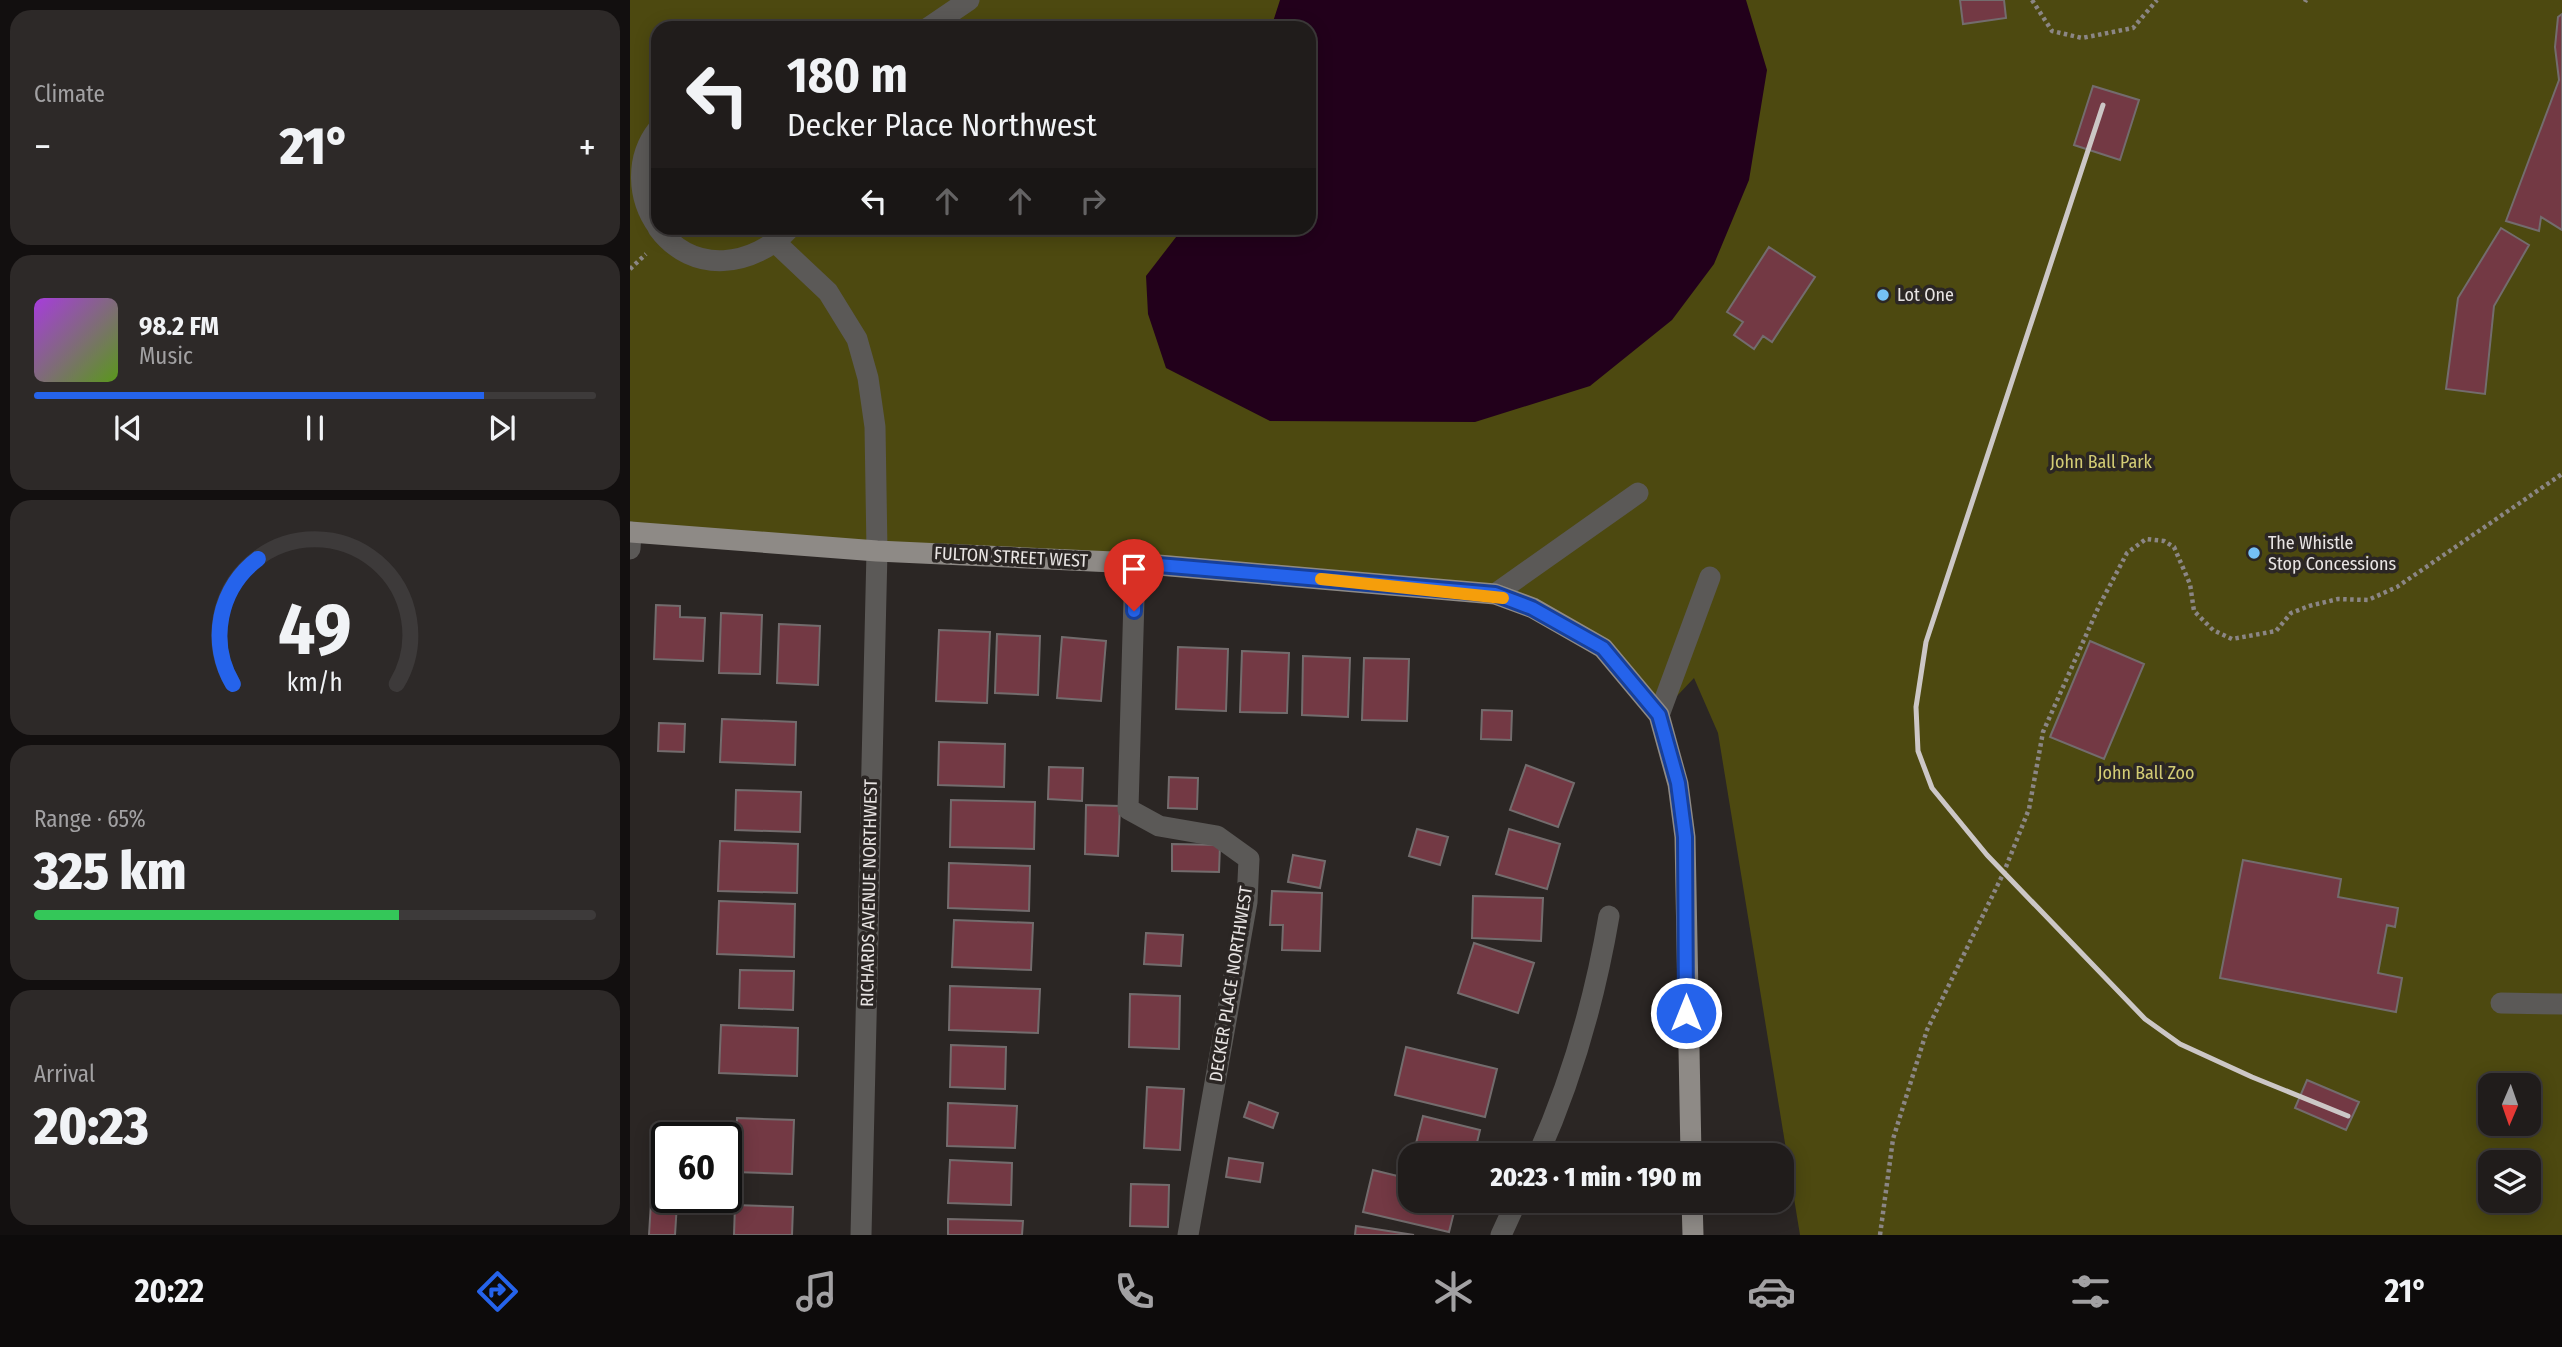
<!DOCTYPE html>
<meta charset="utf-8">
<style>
body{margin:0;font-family:"Fira Sans Condensed",sans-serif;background:#2d2928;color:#f1f3f6;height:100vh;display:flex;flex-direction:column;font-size:26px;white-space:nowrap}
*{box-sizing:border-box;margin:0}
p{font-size:23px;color:#a2a1a3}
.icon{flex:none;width:38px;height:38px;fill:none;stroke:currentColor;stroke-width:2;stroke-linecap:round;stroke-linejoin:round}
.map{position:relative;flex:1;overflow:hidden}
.drawer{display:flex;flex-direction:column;gap:10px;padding:10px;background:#120f0f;width:630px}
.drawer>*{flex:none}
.top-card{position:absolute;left:21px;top:21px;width:665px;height:214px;border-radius:21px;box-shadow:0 4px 18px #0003,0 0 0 2px #3d3a3a;background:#201c1b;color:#f1f3f6;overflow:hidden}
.needle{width:46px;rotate:182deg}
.tools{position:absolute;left:1848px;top:1073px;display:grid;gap:14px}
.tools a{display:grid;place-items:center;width:63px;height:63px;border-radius:14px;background:#201c1b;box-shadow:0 4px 18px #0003,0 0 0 2px #3d3a3a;font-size:35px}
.speed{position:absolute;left:21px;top:1122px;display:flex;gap:14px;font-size:35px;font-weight:700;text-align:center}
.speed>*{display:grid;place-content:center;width:91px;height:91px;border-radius:50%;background:#201c1b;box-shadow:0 4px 18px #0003,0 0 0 2px #3d3a3a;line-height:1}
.speed .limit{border:4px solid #111;border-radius:10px;background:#fff;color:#111}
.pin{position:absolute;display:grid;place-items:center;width:60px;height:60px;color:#fff;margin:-72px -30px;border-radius:50% 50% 50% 0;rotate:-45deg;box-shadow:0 0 7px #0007}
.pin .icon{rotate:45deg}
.me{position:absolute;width:77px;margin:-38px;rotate:0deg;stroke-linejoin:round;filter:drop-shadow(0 0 5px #0008)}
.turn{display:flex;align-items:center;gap:24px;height:147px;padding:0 21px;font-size:32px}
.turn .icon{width:91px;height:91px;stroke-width:2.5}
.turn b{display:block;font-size:49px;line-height:60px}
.lanes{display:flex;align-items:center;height:66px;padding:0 21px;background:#0003;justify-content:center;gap:35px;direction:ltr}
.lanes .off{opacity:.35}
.big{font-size:52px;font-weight:800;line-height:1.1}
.drawer .card{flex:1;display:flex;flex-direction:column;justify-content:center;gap:10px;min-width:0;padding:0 24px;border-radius:21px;background:#2d2928}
.drawer .dial{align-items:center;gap:0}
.dial svg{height:182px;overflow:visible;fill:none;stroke:#3d3a3a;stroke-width:7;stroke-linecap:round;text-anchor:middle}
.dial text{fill:#f1f3f6;stroke:none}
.song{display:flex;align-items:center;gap:21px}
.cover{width:84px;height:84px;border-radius:10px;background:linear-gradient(135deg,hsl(280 70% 55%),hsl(90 70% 35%))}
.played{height:7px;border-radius:4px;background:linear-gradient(90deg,#2563eb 80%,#3d3a3a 80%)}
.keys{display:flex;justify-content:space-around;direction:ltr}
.heat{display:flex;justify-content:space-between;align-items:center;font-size:38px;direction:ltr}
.charge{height:10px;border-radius:5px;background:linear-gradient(90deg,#34c759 65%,#3d3a3a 0)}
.trip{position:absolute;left:768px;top:1143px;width:396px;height:70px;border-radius:21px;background:#201c1b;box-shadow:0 4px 18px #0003,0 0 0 2px #3d3a3a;font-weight:800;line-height:70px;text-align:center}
.dock{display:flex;height:112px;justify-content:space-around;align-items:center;background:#0d0b0b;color:#a2a1a3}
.dock .icon{width:49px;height:49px}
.dock .selected{color:#2563eb}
.dock b{font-size:32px;color:#f1f3f6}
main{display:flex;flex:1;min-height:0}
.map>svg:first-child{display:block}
</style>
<main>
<section class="drawer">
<div class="card"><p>Climate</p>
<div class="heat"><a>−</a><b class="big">21°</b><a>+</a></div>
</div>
<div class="card">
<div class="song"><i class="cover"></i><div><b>98.2 FM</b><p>Music</p></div></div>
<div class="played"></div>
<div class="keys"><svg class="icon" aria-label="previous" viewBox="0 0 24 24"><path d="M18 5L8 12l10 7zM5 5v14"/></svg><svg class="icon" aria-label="pause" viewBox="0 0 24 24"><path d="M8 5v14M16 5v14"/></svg><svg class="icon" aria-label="next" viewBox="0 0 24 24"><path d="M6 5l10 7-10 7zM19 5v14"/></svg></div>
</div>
<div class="card dial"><svg viewBox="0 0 100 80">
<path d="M14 69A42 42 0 1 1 86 69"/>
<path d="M14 69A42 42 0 0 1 25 14" stroke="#2563eb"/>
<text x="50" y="56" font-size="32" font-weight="700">49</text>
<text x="50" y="72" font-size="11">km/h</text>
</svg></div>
<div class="card"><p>Range · 65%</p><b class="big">325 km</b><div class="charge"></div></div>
<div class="card"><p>Arrival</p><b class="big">20:23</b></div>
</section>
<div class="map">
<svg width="1932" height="1235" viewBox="0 0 1932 1235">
<rect width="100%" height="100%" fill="#2b2624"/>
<!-- green -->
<path fill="#4d4910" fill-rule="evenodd" d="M0 0H1932V1235H1170L1088 733 1064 678 1029 715 973 648 865 594 0 532ZM28 28H679V228H28ZM1860 1085H1899V1124H1860ZM1860 1162H1899V1200H1860Z"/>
<!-- water -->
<path fill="#22001b" d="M650 0H1116L1137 70 1119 180 1084 264 1042 320 960 386 845 422 640 421 536 368 518 314 516 276 553 228H679V28H641Z"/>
<!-- building -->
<path fill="#733944" stroke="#736c6d" stroke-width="2" d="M1330 0H1374L1376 18 1333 24Z
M1932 14V230L1911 217 1909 231 1876 221 1929 80 1925 47 1928 17Z
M1463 86 1509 100 1490 160 1444 145Z
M1871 228 1899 245 1864 306 1855 394 1816 389 1828 298Z
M1139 247 1185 277 1142 342 1133 336 1124 349 1104 335 1113 322 1097 312Z
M26 605 50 606V617L75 618 73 661 24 659Z
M91 613 132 615 130 674 89 673Z
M149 624 190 626 188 685 147 683Z
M309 630 360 632 357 703 306 701Z
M367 634 410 636 408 695 365 693Z
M432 637 476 641 471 701 427 698Z
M1460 641 1514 664 1474 759 1420 737Z
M548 647 598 649 596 711 546 709Z
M612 651 659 653 657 713 610 712Z
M673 656 720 658 718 717 672 715Z
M734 658 779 659 777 721 732 720Z
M852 710 882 711 881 740 851 739Z
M92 719 166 722 165 765 90 762Z
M29 723 55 724 54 752 28 751Z
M309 742 375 744 374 787 308 785Z
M896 765 944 783 928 827 880 810Z
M419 767 453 768 452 801 418 799Z
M539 777 568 778 567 809 538 808Z
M106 790 171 792 170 832 105 830Z
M321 800 405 802 404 849 320 847Z
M456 805 490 806 488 856 455 854Z
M787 829 818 837 810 865 779 856Z
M879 829 930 844 917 889 866 874Z
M90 841 168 844 167 893 88 891Z
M542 844 590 845 589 872 542 871Z
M663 855 695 861 690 888 658 882Z
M1613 860 1711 879 1708 897 1768 908 1765 927 1757 925 1748 973 1772 978 1766 1012 1590 978Z
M319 863 400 866 399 911 318 908Z
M642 891 692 893 690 951 652 950 653 925H640Z
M843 896 913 898 911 941 842 938Z
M89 901 165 904 164 957 87 954Z
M324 920 403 923 401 970 322 967Z
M516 933 553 935 551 966 514 964Z
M844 943 904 963 888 1013 828 993Z
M110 970 164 971 163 1010 109 1008Z
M320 986 410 989 408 1033 319 1030Z
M500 994 550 996 549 1049 499 1047Z
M91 1025 168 1028 167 1076 89 1073Z
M321 1045 376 1047 375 1089 320 1087Z
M776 1047 867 1069 855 1117 765 1095Z
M1677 1080 1729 1102 1716 1130 1665 1108Z
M517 1087 554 1089 550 1150 514 1148Z
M619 1102 648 1113 643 1128 614 1117Z
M318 1103 387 1106 385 1148 317 1146Z
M793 1116 850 1130 844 1155H783Z
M107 1118 164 1120 162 1174 105 1172Z
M599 1158 633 1163 630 1182 596 1177Z
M320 1160 382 1163 381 1205 318 1203Z
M743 1170 780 1179V1200H827L819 1232 733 1212Z
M501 1184 539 1185 538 1227 500 1226Z
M21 1202 47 1203 45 1235H19Z
M105 1205 163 1207 162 1235H104Z
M318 1219 393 1221 392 1235H318Z
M726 1226 784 1235H725Z"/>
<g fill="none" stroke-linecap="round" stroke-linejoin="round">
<!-- path -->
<path stroke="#8b8685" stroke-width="4.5" stroke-dasharray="3.5 3.5" stroke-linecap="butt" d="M1402 0 1422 31 1452 38 1503 28 1527 0
M1675 2 1676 0
M0 269 16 254
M1250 1235 1263 1139 1297 1030 1374 872 1399 809 1413 732 1469 606 1497 553 1516 539 1534 541 1544 547 1560 584 1564 611 1583 630 1602 639 1646 631 1661 613 1679 606 1708 599 1738 600 1767 587 1932 474"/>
<!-- minor -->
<path stroke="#5b5957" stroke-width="21" d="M298 28 339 0
M28 129C5 158 7 198 28 227
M28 228C63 276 124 267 160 228
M146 243 198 292 227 339 238 378 245 427 247 551 231 1235
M0 549 1 532
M505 563 498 809 529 826 587 836 619 859 617 902 558 1235
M865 594 1008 493
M1029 715 1080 577
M1871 1003 1932 1004
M908 1155C942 1079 965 998 979 916
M871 1235 887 1200"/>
<!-- major -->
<path stroke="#8e8a86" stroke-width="21" d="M0 532 247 551 505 563 865 594 903 608 973 648 1029 715 1048 784 1055 837 1061 1155
M1062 1200 1063 1235"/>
<!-- rail -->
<path stroke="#ccc7c6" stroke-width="5" d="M1473 105 1296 642 1286 707 1288 751 1302 788 1357 855 1515 1019 1550 1044 1622 1077 1718 1116"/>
</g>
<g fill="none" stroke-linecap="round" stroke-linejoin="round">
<defs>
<path id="route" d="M504 611 505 563 865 594 902 608 973 648 1029 715 1048 783 1055 837 1056 1013"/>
</defs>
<!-- route casing -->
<use href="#route" stroke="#184099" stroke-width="18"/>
<!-- route -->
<use href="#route" stroke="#2563eb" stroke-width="12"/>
<!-- slow -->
<path stroke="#f59e0b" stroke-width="12" d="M691 579 873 598"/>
</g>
<!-- markers -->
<g fill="#75c0f6" stroke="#2b2624" stroke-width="2.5">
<circle cx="1253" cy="295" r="7"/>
<circle cx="1624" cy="553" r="7"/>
</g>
<g text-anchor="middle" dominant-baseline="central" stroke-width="7" stroke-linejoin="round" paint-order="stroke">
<!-- poi labels -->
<g font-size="18" fill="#e8e4e3" stroke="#2b2624" text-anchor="start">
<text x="1267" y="295">Lot One</text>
<text x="1638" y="543">The Whistle<tspan x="1638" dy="21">Stop Concessions</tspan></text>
</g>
<!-- park labels -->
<g font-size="18" fill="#d3cc74" stroke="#2b2624">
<text x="1471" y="462">John Ball Park</text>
<text x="1516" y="773">John Ball Zoo</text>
</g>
<!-- street labels -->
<g font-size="18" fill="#e8e4e3" stroke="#2b2624">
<text transform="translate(381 557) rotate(3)">FULTON STREET WEST</text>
<text transform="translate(239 893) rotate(-89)">RICHARDS AVENUE NORTHWEST</text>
<text transform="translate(601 984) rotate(-81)">DECKER PLACE NORTHWEST</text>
</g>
</g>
</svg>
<div class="tools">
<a><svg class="needle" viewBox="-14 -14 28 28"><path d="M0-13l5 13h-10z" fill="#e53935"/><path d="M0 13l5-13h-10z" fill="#a2a1a3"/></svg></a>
<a><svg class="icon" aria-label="layers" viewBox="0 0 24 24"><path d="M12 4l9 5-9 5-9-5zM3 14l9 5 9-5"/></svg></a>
</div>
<div class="speed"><div class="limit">60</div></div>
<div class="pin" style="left:504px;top:611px;background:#d93025"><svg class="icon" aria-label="arrive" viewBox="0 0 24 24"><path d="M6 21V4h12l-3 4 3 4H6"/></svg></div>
<svg class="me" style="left:1056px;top:1013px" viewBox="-20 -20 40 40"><circle r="17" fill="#2563eb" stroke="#fff" stroke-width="3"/><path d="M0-11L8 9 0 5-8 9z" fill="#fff"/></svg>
<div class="trip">20:23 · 1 min · 190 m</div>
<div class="top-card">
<div class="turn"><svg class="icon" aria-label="left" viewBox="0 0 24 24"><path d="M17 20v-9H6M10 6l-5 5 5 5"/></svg><div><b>180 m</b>Decker Place Northwest</div></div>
<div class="lanes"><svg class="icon" aria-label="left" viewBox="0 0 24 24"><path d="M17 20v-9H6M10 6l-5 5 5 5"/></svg><svg class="icon off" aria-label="ahead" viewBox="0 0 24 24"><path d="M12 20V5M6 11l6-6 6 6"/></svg><svg class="icon off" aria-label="ahead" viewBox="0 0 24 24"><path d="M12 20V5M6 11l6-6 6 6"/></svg><svg class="icon off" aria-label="right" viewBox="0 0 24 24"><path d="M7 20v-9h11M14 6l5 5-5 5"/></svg></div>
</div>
</div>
</main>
<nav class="dock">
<b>20:22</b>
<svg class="icon selected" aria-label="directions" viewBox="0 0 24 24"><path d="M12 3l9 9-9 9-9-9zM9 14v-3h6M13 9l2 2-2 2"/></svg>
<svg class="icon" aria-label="music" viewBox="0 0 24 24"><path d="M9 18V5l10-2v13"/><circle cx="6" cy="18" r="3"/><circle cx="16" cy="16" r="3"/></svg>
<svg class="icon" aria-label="phone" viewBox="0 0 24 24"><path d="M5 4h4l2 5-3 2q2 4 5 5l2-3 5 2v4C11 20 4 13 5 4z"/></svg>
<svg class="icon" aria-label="climate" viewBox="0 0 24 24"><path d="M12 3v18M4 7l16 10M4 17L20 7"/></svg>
<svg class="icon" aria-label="car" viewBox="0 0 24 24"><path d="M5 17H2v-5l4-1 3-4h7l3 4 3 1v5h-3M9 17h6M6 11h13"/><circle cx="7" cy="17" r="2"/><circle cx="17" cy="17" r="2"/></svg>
<svg class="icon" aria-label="filters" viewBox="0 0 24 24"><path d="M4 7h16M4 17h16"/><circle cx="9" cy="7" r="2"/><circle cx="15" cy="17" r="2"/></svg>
<b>21°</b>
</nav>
